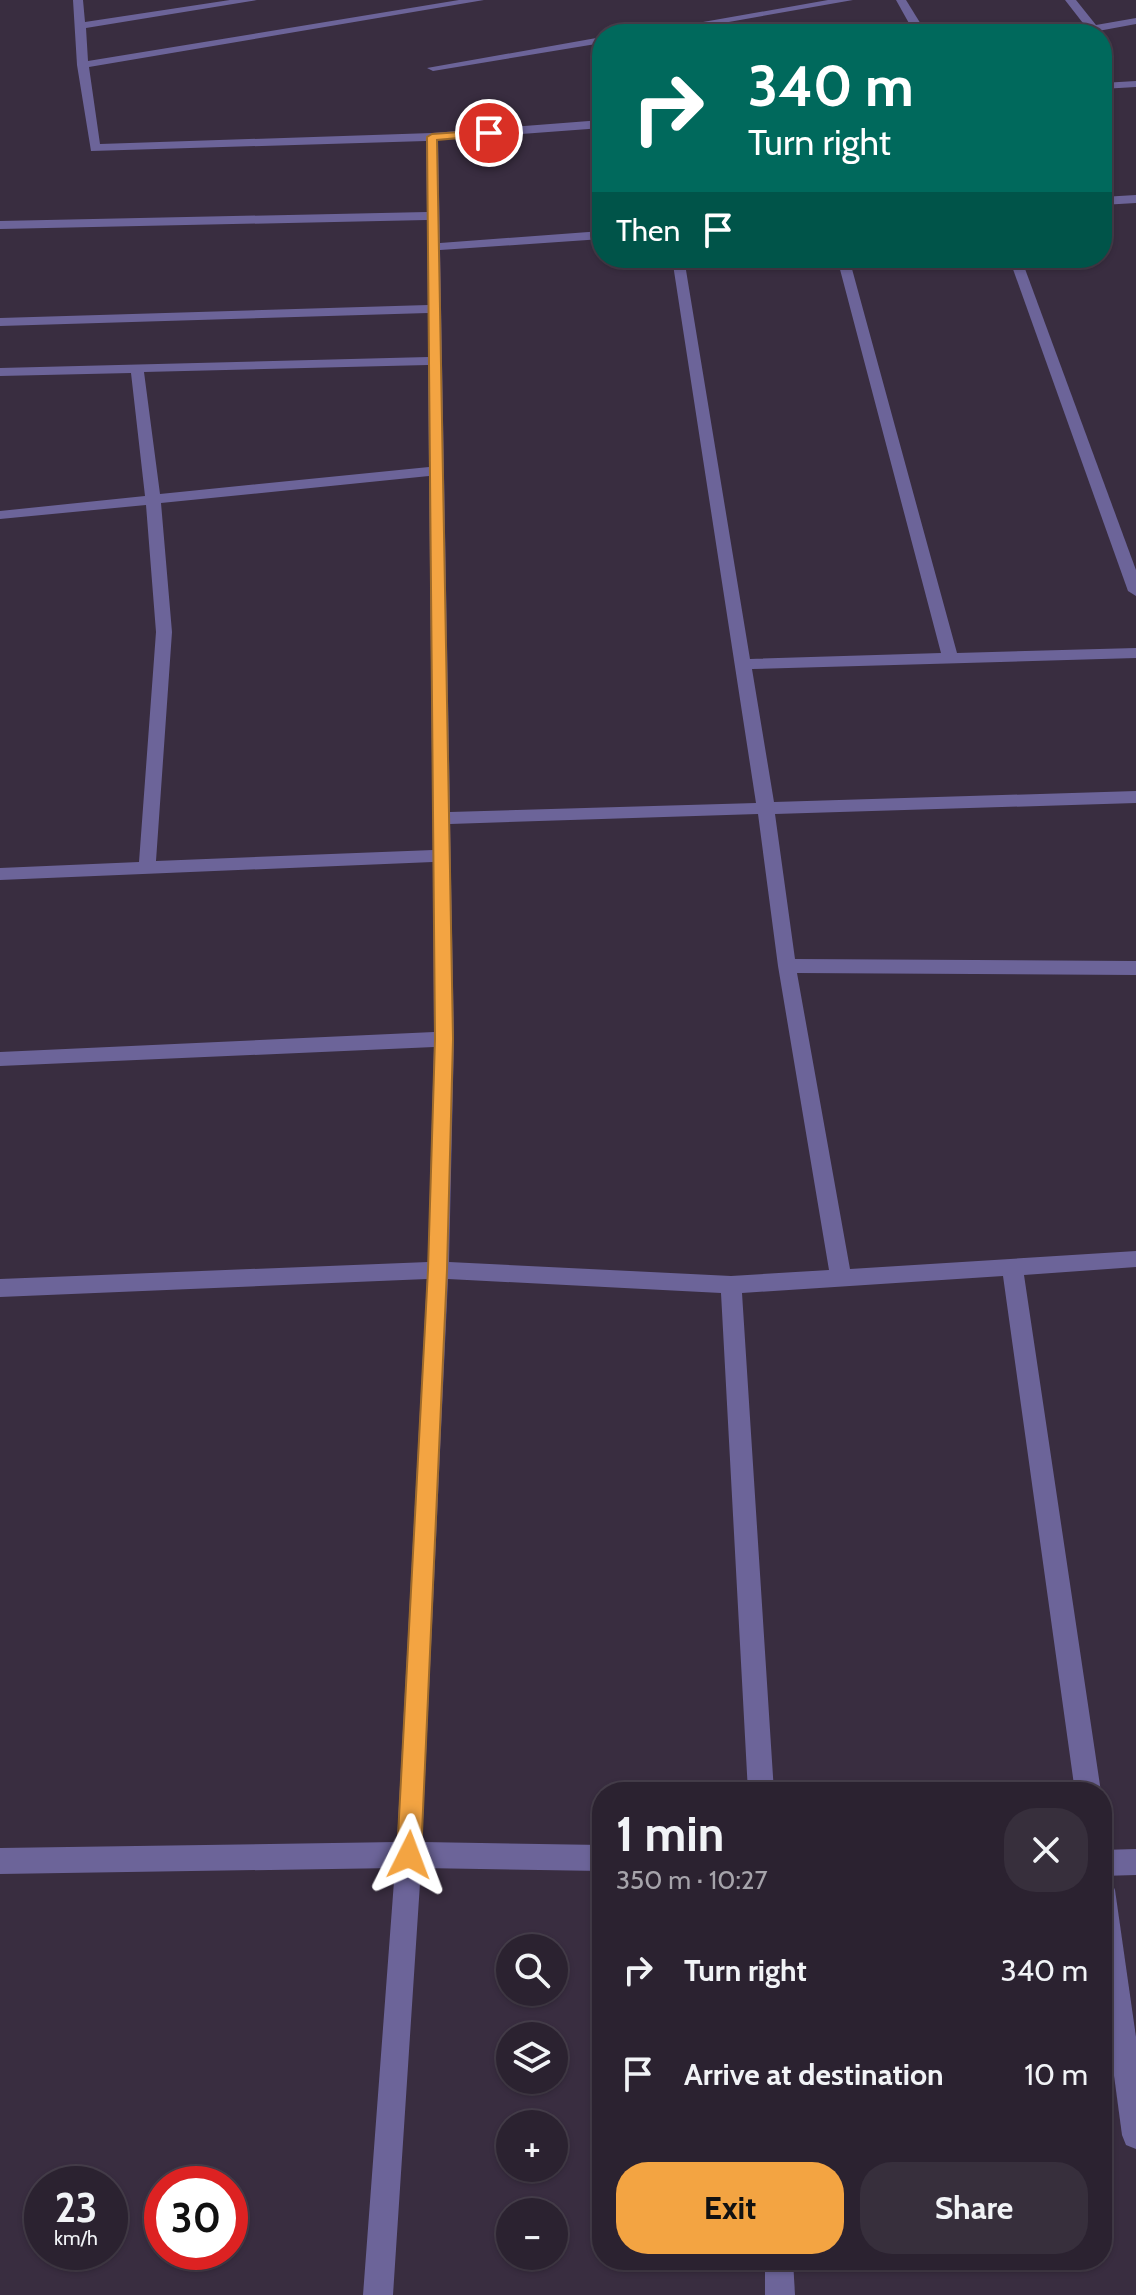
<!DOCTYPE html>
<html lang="en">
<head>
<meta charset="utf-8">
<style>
	body { margin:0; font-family:Cabin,sans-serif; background:#372f3c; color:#f1f3f6; height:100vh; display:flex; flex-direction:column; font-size:30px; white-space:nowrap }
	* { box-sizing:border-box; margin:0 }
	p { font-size:26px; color:#a6a4ab }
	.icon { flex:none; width:44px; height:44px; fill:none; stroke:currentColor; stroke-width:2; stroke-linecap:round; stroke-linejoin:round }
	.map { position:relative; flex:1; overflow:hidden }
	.details { position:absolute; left:592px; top:1782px; width:520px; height:488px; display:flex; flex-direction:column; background:#2b2230; border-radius:32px; box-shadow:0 2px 6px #0004,0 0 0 2px #473f4c }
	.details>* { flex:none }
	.top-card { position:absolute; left:592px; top:24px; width:520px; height:244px; border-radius:32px; box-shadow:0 2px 6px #0004,0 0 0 2px #473f4c; background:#00695c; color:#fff; overflow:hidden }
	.buttons { position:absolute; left:496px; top:1934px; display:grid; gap:16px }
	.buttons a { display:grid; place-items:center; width:72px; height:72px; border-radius:50%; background:#2b2230; box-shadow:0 2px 6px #0004,0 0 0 2px #473f4c; font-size:40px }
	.speed { position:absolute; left:24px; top:2166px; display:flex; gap:16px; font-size:40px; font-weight:700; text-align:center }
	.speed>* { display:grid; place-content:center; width:104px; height:104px; border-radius:50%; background:#2b2230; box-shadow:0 2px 6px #0004,0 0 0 2px #473f4c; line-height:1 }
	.speed small { font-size:20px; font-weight:400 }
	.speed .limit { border:12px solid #d22; background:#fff; color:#111 }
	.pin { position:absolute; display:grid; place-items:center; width:68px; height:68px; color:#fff; margin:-34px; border:4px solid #fff; border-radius:50%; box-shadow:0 2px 8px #0007 }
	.me { position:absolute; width:88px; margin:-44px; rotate:3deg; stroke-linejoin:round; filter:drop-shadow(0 0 6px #0008) }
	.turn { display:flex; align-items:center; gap:28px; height:168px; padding:0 24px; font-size:36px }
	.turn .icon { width:104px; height:104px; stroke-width:2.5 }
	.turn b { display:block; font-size:56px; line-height:68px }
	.then { display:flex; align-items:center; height:76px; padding:0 24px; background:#0003; gap:16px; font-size:30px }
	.round { display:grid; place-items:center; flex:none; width:84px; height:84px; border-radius:32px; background:#372f3c }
	.overview { display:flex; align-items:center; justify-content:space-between; height:136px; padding:0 24px }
	h1 { font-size:48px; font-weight:800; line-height:60px }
	.action { display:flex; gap:16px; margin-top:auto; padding:16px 24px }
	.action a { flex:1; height:92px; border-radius:32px; background:#f3a442; color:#111; font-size:32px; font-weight:800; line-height:92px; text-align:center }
	.action a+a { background:#372f3c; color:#f1f3f6 }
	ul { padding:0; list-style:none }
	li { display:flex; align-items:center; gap:24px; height:104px; padding:0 24px }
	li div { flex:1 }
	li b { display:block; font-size:30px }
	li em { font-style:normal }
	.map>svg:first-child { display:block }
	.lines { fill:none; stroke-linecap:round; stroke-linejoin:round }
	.minor { fill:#6c6499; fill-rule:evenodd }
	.route { fill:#f3a442; stroke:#9e6b2b; stroke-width:2 }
</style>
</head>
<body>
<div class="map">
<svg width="1136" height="2295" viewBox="0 0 1136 2295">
	<rect width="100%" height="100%" fill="#392d40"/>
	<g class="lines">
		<!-- minor -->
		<g class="minor">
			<path d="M 73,0 L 83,0 L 85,22 L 230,0 L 257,0 L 86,28 L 88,61 L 459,0 L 484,0 L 89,67 L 100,144 L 432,133 L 602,120 L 602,128 L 438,140 L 440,243 L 602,231 L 602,239 L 440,250 L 450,812 L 756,803 L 672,258 L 684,258 L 750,659 L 941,653 L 837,258 L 849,258 L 957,653 L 1136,648 L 1136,658 L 752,669 L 774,802 L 1136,791 L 1136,803 L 775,814 L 795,959 L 1136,961 L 1136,975 L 797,973 L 850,1269 L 1136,1251 L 1136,1267 L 1024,1275 L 1101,1792 L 1075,1792 L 1003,1276 L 742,1293 L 774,1792 L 748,1792 L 721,1293 L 448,1279 L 422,1842 L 602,1845 L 602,1871 L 421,1868 L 393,2295 L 363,2295 L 395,1868 L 0,1874 L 0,1848 L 397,1842 L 427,1279 L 0,1297 L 0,1279 L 428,1262 L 434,1047 L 0,1066 L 0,1052 L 434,1032 L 433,862 L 0,880 L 0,868 L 139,862 L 156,632 L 146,505 L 0,519 L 0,511 L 145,496 L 131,373 L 0,376 L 0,368 L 428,357 L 428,313 L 0,326 L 0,318 L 428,305 L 427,220 L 0,229 L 0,221 L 427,212 L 426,141 L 91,151 L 77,65 ZM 428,365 L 429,467 L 160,494 L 144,372 ZM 429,476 L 433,850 L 156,861 L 172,632 L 161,503 ZM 758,814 L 778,966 L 829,1270 L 731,1276 L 449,1262 L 454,1039 L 450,824 Z"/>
			<polygon points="828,0 853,0 661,34 635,34"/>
			<polygon points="896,0 906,0 927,34 915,34"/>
			<polygon points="1065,0 1076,0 1096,25 1136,18 1136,24 1082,34 1058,34 1086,27"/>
			<polygon points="602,37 602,43 433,71 427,68"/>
			<polygon points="1136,81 1136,87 1102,89 1102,83"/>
			<polygon points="1136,195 1136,203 1102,205 1102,197"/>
			<polygon points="1009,258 1021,258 1136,570 1136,596 1128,591"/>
			<polygon points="1136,1849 1136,1875 1102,1876 1102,1850"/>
			<polygon points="1102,1877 1111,1881 1115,1890 1136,2037 1136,2149 1126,2145 1122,2135 1102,1986"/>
			<polygon points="765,2260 793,2260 795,2295 765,2295"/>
		</g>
	</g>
	<!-- route -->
	<polygon class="route" points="489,130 494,133 492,135 437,140 453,1039 447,1270 421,1855 417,1863 409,1866 401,1863 397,1855 428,1270 435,1039 427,137 432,134"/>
</svg>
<div class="buttons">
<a><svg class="icon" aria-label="search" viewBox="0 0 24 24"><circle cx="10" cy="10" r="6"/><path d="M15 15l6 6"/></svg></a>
<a><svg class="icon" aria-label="layers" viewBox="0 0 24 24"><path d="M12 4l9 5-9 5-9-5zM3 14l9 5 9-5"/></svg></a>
<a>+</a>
<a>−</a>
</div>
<div class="speed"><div>23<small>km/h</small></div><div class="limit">30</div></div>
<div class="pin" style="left:489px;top:133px;background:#d93025"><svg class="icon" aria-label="arrive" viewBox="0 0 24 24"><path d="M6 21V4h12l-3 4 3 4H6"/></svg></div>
<svg class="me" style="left:409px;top:1855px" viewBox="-20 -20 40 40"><path d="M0-17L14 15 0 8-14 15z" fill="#f3a442" stroke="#fff" stroke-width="4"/></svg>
<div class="top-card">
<div class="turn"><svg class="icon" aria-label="right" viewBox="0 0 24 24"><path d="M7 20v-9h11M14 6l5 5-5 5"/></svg><div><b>340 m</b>Turn right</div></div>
<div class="then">Then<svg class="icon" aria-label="arrive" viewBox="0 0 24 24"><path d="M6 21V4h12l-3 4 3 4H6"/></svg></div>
</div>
<section class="details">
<div class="overview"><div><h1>1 min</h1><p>350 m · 10:27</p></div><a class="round"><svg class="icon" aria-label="close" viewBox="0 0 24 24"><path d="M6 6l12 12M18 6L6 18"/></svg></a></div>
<ul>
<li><svg class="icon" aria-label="right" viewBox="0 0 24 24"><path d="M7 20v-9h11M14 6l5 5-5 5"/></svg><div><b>Turn right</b></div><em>340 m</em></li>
<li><svg class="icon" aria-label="arrive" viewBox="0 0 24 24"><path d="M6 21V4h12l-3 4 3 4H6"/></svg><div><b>Arrive at destination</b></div><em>10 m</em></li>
</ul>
<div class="action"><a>Exit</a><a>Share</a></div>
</section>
</div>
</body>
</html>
